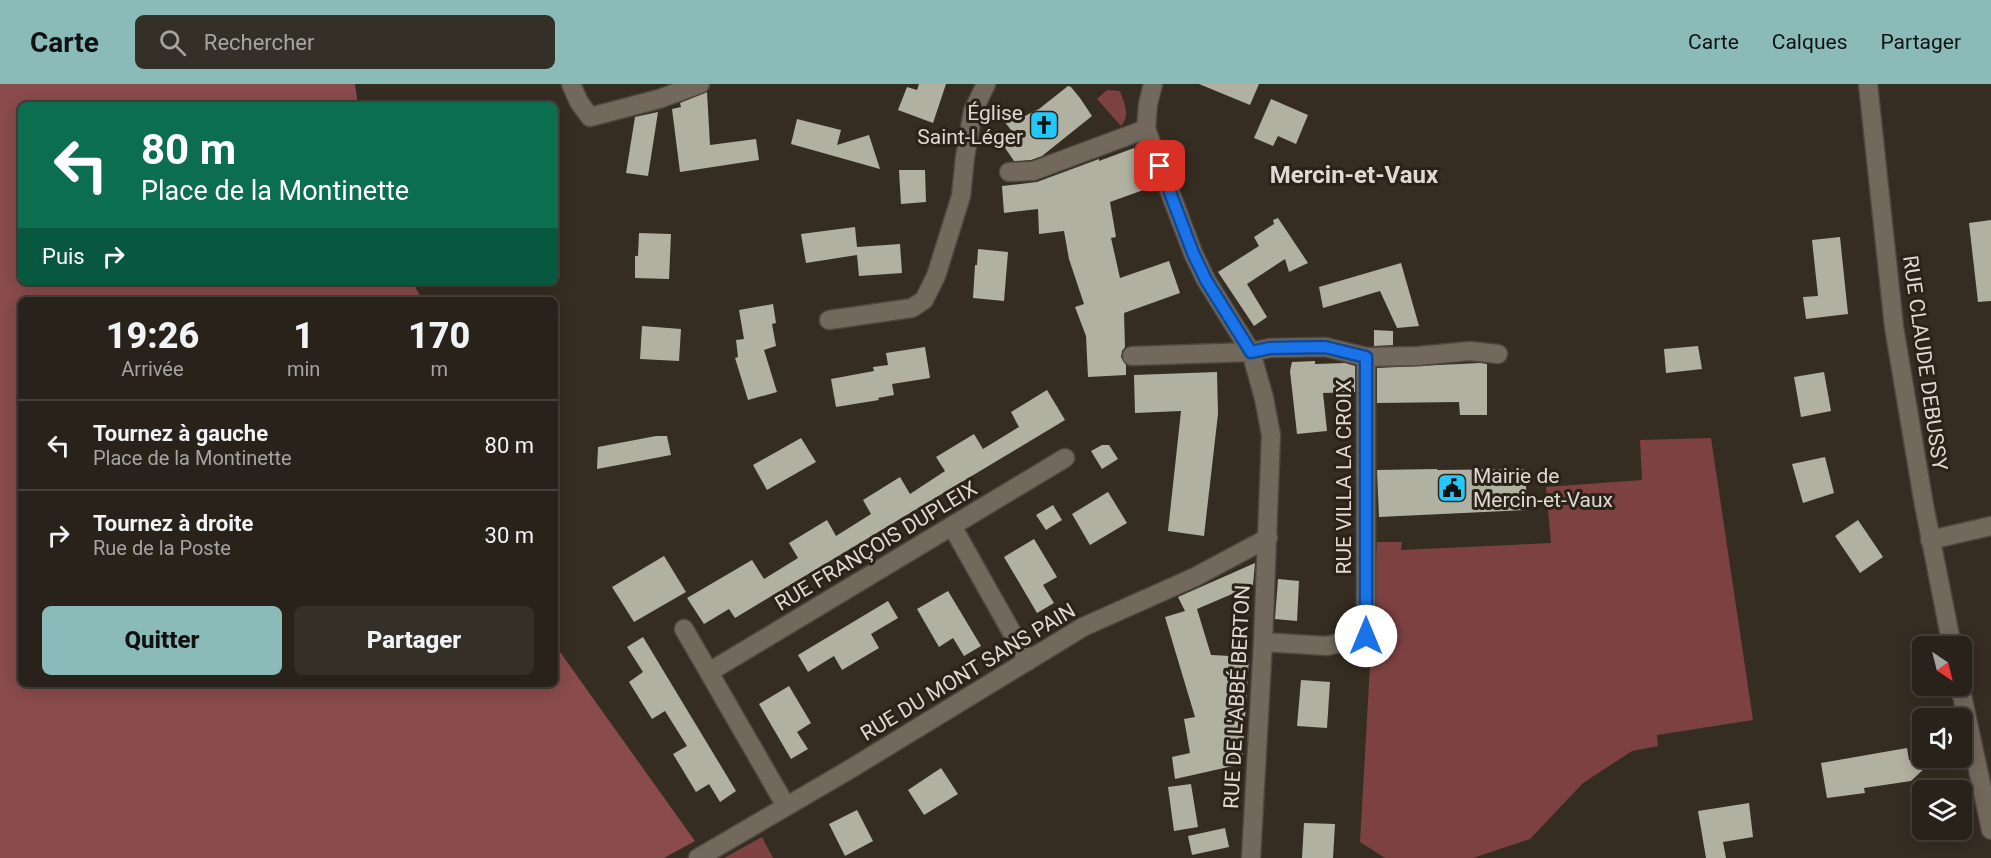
<!DOCTYPE html>
<html lang="fr">
<head>
<meta charset="utf-8">
<style>
	body { margin:0; font-family:Roboto,sans-serif; background:#342f27; color:#f1f3f6; height:100vh; display:flex; flex-direction:column; font-size:22px; white-space:nowrap }
	* { box-sizing:border-box; margin:0 }
	p { font-size:20px; color:#a5a4a2 }
	.icon { flex:none; width:33px; height:33px; fill:none; stroke:currentColor; stroke-width:2; stroke-linecap:round; stroke-linejoin:round }
	.map { position:relative; flex:1; overflow:hidden }
	.panel { position:absolute; left:18px; top:213px; width:540px; height:390px; display:flex; flex-direction:column; background:#28221a; border-radius:9px; box-shadow:0 3px 15px #0003,0 0 0 2px #443f39 }
	.panel>* { flex:none }
	.banner { position:absolute; left:18px; top:18px; width:540px; height:183px; border-radius:9px; box-shadow:0 3px 15px #0003,0 0 0 2px #443f39; background:#0b6e4f; color:#fff; overflow:hidden }
	.needle { width:39px; rotate:145deg }
	.tools { position:absolute; left:1912px; top:552px; display:grid; gap:12px }
	.tools a { display:grid; place-items:center; width:60px; height:60px; border-radius:9px; background:#28221a; box-shadow:0 3px 15px #0003,0 0 0 2px #443f39; font-size:30px }
	.pin { position:absolute; display:grid; place-items:center; width:51px; height:51px; color:#fff; margin:-26px; border-radius:12px; box-shadow:0 3px 9px #0006 }
	.me { position:absolute; width:66px; margin:-33px; rotate:0deg; stroke-linejoin:round; filter:drop-shadow(0 0 4px #0008) }
	.turn { display:flex; align-items:center; gap:21px; height:126px; padding:0 24px; font-size:27px }
	.turn .icon { width:78px; height:78px; stroke-width:2.5 }
	.turn b { display:block; font-size:42px; line-height:51px }
	.then { display:flex; align-items:center; height:57px; padding:0 24px; background:#0003; gap:12px; font-size:22px }
	.eta { display:flex; justify-content:space-evenly; align-items:center; height:102px; text-align:center }
	.eta b { font-size:36px; font-weight:800; line-height:42px }
	.action { display:flex; gap:12px; margin-top:auto; padding:12px 24px }
	.action a { flex:1; height:69px; border-radius:9px; background:#8bbbb9; color:#111; font-size:24px; font-weight:800; line-height:69px; text-align:center }
	.action a+a { background:#342f27; color:#f1f3f6 }
	ul { padding:0; list-style:none }
	li { display:flex; align-items:center; gap:18px; height:90px; padding:0 24px; border-top:2px solid #443f39 }
	li div { flex:1 }
	li b { display:block; font-size:22px }
	li em { font-style:normal }
	header { display:flex; align-items:center; gap:36px; box-sizing:border-box; height:84px; padding:0 30px; background:#8bbbb9; color:#111 }
	header strong { font-size:28px }
	nav { display:flex; gap:33px; margin-inline-start:auto; font-size:21px }
	.search { width:420px; height:54px; background:#342f27; display:flex; align-items:center; gap:15px; box-sizing:border-box; padding:0 21px; border-radius:9px; color:#a5a4a2; font-size:22px }
	.map>svg:first-child { display:block }
	.green { fill:#7e4142 }
	.forest { fill:#894b4c }
	.building { fill:#b1b1a1 }
	.lines { fill:none; stroke-linecap:round; stroke-linejoin:round }
	.street-casing { stroke:#4e483f; stroke-width:21 }
	.secondary-casing { stroke:#4e483f; stroke-width:21 }
	.street { stroke:#72695c; stroke-width:18 }
	.secondary { stroke:#72695c; stroke-width:18 }
	.route-casing { stroke:#114b97; stroke-width:15 }
	.route { stroke:#1a73e8; stroke-width:10 }
	.labels { text-anchor:middle; dominant-baseline:central; stroke-width:6; stroke-linejoin:round; paint-order:stroke }
	.poi-label { font-size:21px; fill:#ded9d2; stroke:#2b2318; text-anchor:end }
	.street-label { font-size:21px; fill:#ded9d2; stroke:#2b2318 }
	.quarter-label { font-size:24px; font-weight:bold; fill:#ded9d2; stroke:#2b2318 }
</style>
</head>
<body>
<header>
<strong>Carte</strong>
<div class="search"><svg class="icon" aria-label="search" viewBox="0 0 24 24"><circle cx="10" cy="10" r="6"/><path d="M15 15l6 6"/></svg>Rechercher</div>
<nav><a>Carte</a><a>Calques</a><a>Partager</a></nav>
</header>
<div class="map">
<svg width="1991" height="774" viewBox="0 0 1991 774">
	<rect width="100%" height="100%" fill="#352d22"/>
	<!-- green -->
	<g class="green">
		<path d="M 1107,6 L 1120,7 C 1124,19 1131,31 1121,42 L 1097,15 Z"/>
		<polygon points="1711,354 1753,636 1657,651 1658,662 1632,667 1583,699 1530,755 1473,774 1385,774 1360,758 1377,458 1402,458 1401,466 1551,459 1546,403 1642,396 1640,356"/>
		<polygon points="762,753 773,774 724,774"/>
	</g>
	<!-- forest -->
	<polygon class="forest" points="0,0 355,0 358,21 21,21 21,198 412,198 423,216 21,216 21,600 555,600 555,561 695,757 664,774 0,774"/>
	<!-- building -->
	<g class="building">
		<polygon points="919,0 946,0 933,39 898,26 907,3 917,6"/>
		<polygon points="1199,0 1259,0 1250,21"/>
		<polygon points="1068,2 1071,3 1080,14 1092,32 1042,72 1031,76 1014,77 999,55 1011,46 1004,37 1018,26 1023,33 1039,25"/>
		<polygon points="707,8 710,61 756,55 759,76 680,88 672,25 681,23 680,19"/>
		<polygon points="1271,15 1308,31 1296,60 1278,52 1273,62 1254,54"/>
		<polygon points="658,28 648,92 626,89 635,33"/>
		<polygon points="797,35 841,46 837,61 869,51 880,85 791,60"/>
		<polygon points="1134,64 1149,104 1110,118 1116,153 1111,154 1120,194 1169,177 1180,209 1124,229 1125,263 1122,267 1121,273 1126,281 1126,291 1088,293 1086,252 1075,223 1084,220 1069,175 1064,147 1039,150 1038,125 1004,129 1002,102 1037,98 1099,75 1099,77"/>
		<polygon points="899,86 925,86 926,118 901,120"/>
		<polygon points="1278,134 1308,179 1289,188 1285,175 1247,200 1267,233 1254,242 1218,188 1259,162 1254,153 1274,140 1273,136"/>
		<polygon points="1991,136 1991,217 1978,218 1969,139"/>
		<polygon points="855,143 857,163 900,160 902,189 859,192 857,171 806,179 801,150"/>
		<polygon points="639,149 671,150 669,195 635,194 635,172 638,172"/>
		<polygon points="1840,153 1848,230 1806,235 1803,213 1818,212 1812,156"/>
		<polygon points="978,165 1008,168 1004,217 973,214 975,181 977,181"/>
		<polygon points="1401,179 1419,242 1397,244 1380,207 1323,224 1319,203"/>
		<polygon points="773,220 776,239 772,240 776,262 764,266 777,308 748,316 735,274 738,273 736,256 744,255 739,226"/>
		<polygon points="642,242 681,245 679,277 640,275"/>
		<polygon points="1374,246 1393,247 1393,261 1374,262"/>
		<polygon points="1698,262 1702,285 1666,289 1664,265"/>
		<polygon points="925,263 930,294 892,300 894,311 878,314 879,316 836,323 831,295 874,287 873,283 888,281 886,269"/>
		<polygon points="1315,277 1315,280 1345,279 1355,282 1355,308 1323,309 1327,347 1297,350 1290,287 1292,278"/>
		<polygon points="1480,279 1487,280 1487,331 1460,331 1459,318 1377,319 1377,284"/>
		<polygon points="1217,288 1218,330 1204,452 1168,447 1181,327 1135,329 1134,291"/>
		<polygon points="1824,288 1831,327 1801,333 1794,293"/>
		<polygon points="1047,306 1065,336 735,534 729,525 704,540 687,514 752,476 764,495 798,474 789,459 827,436 836,452 871,430 863,416 900,393 910,410 945,387 936,373 974,350 983,365 1019,343 1011,328"/>
		<polygon points="656,352 667,352 671,371 597,385 598,363"/>
		<polygon points="801,354 816,378 767,406 753,381"/>
		<polygon points="1102,361 1109,361 1118,375 1102,385 1091,367"/>
		<polygon points="1825,373 1834,409 1803,419 1792,380"/>
		<polygon points="1437,385 1437,386 1526,385 1526,426 1379,433 1377,386"/>
		<polygon points="1108,408 1127,439 1090,461 1072,430"/>
		<polygon points="1053,421 1062,436 1046,446 1036,431"/>
		<polygon points="1858,436 1883,473 1860,489 1835,452"/>
		<polygon points="1034,455 1057,493 1043,501 1054,519 1037,529 1004,473"/>
		<polygon points="664,472 686,508 634,538 612,503"/>
		<polygon points="1255,479 1253,501 1197,525 1211,571 1249,573 1242,680 1175,695 1172,673 1190,669 1184,635 1195,633 1165,533 1185,527 1178,513"/>
		<polygon points="1278,495 1299,497 1297,537 1275,535"/>
		<polygon points="948,507 981,562 964,572 953,554 939,563 917,525"/>
		<polygon points="888,517 898,534 871,550 879,564 842,586 834,572 808,588 798,571"/>
		<polygon points="643,553 736,707 720,718 709,700 696,708 673,670 687,662 665,627 652,635 629,598 643,588 627,563"/>
		<polygon points="1301,596 1330,598 1327,644 1297,642"/>
		<polygon points="789,602 811,639 797,648 808,665 791,675 759,620"/>
		<polygon points="1907,664 1909,676 1926,683 1911,697 1864,704 1865,709 1827,714 1821,679"/>
		<polygon points="941,684 958,710 924,731 908,706"/>
		<polygon points="1191,700 1198,743 1174,747 1168,703"/>
		<polygon points="1749,719 1753,753 1723,758 1726,774 1706,774 1698,727"/>
		<polygon points="857,726 873,757 845,772 829,740"/>
		<polygon points="1304,739 1335,740 1333,774 1302,774"/>
		<polygon points="1225,744 1229,763 1192,771 1188,752"/>
	</g>
	<g class="lines">
		<!-- street casing -->
		<g class="street-casing">
			<g id="street">
				<polyline points="571,0 579,18 590,33 659,15 700,0"/>
				<polyline points="1153,0 1148,20 1146,45 1193,169 1206,196 1251,268 1264,314 1271,351 1263,558 1251,774"/>
				<polyline points="1009,88 1033,87 1146,45"/>
				<polyline points="829,236 912,224 924,216 936,192 961,112 965,73 973,27 986,0"/>
				<polyline points="1132,272 1251,268 1270,264 1325,263 1366,273 1418,272 1470,267 1498,270"/>
				<polyline points="952,442 1028,577"/>
				<polyline points="1930,456 1991,442"/>
				<polyline points="684,545 786,722"/>
				<polyline points="1263,558 1327,562 1366,552 1366,273"/>
				<polyline points="709,588 1065,374"/>
				<polyline points="698,774 847,687 1083,543 1195,493 1268,454"/>
			</g>
		</g>
		<!-- secondary casing -->
		<g class="secondary-casing">
			<g id="secondary">
				<polyline points="1868,0 1894,243 1924,421 1952,562"/>
				<polyline points="1960,602 1991,746"/>
			</g>
		</g>
		<!-- street -->
		<use href="#street" class="street"/>
		<!-- secondary -->
		<use href="#secondary" class="secondary"/>
	</g>
	<g class="lines">
		<!-- route casing -->
		<g class="route-casing">
			<polyline id="route" points="1160,82 1193,169 1206,196 1251,268 1270,264 1325,263 1366,273 1366,552"/>
		</g>
		<!-- route -->
		<use href="#route" class="route"/>
	</g>
	<!-- icons -->
	<defs>
		<g id="church-square" transform="scale(1.5)"><rect x="-9" y="-9" width="18" height="18" rx="4" fill="#21c9fd" stroke="#2b2318"/><path d="M-1.2-6h2.4v3.5h3.3v2.4h-3.3V6h-2.4V-.1h-3.3v-2.4h3.3Z" fill="#111"/></g>
		<g id="civic-square" transform="scale(1.5)"><rect x="-9" y="-9" width="18" height="18" rx="4" fill="#21c9fd" stroke="#2b2318"/><path d="M-.6-6.5H3V-4.5H.6V-3L4-1V1h2V6H-6V1h2V-1L-.6-3ZM-1.2 2.5V6h2.4V2.5Z" fill="#111"/></g>
	</defs>
	<g fill-rule="evenodd">
		<use href="#church-square" x="1044" y="41"/>
		<use href="#civic-square" x="1452" y="404"/>
	</g>
	<g class="labels">
		<!-- poi labels -->
		<g class="poi-label">
			<text x="1023" y="29">Église<tspan x="1023" dy="24">Saint-Léger</tspan></text>
			<text x="1473" y="392" text-anchor="start">Mairie de<tspan x="1473" dy="24">Mercin-et-Vaux</tspan></text>
		</g>
		<!-- street labels -->
		<g class="street-label">
			<text transform="translate(1925 279) rotate(82)">RUE CLAUDE DEBUSSY</text>
			<text transform="translate(1344 393) rotate(-90)">RUE VILLA LA CROIX</text>
			<text transform="translate(876 462) rotate(-31)">RUE FRANÇOIS DUPLEIX</text>
			<text transform="translate(968 588) rotate(-31)">RUE DU MONT SANS PAIN</text>
			<text transform="translate(1237 613) rotate(-87)">RUE DE L'ABBÉ BERTON</text>
		</g>
		<!-- quarter labels -->
		<g class="quarter-label">
			<text x="1354" y="91">Mercin-et-Vaux</text>
		</g>
	</g>
</svg>
<div class="tools">
<a><svg class="needle" viewBox="-14 -14 28 28"><path d="M0-13l5 13h-10z" fill="#e53935"/><path d="M0 13l5-13h-10z" fill="#a5a4a2"/></svg></a>
<a><svg class="icon" aria-label="sound" viewBox="0 0 24 24"><path d="M4 9h4l5-4v14l-5-4H4zM17 9q2 3 0 6"/></svg></a>
<a><svg class="icon" aria-label="layers" viewBox="0 0 24 24"><path d="M12 4l9 5-9 5-9-5zM3 14l9 5 9-5"/></svg></a>
</div>
<div class="pin" style="left:1160px;top:82px;background:#d93025"><svg class="icon" aria-label="arrive" viewBox="0 0 24 24"><path d="M6 21V4h12l-3 4 3 4H6"/></svg></div>
<svg class="me" style="left:1366px;top:552px" viewBox="-20 -20 40 40"><circle r="19" fill="#fff"/><path d="M0-13L10 11 0 6-10 11z" fill="#1a73e8"/></svg>
<div class="banner">
<div class="turn"><svg class="icon" aria-label="left" viewBox="0 0 24 24"><path d="M17 20v-9H6M10 6l-5 5 5 5"/></svg><div><b>80 m</b>Place de la Montinette</div></div>
<div class="then">Puis<svg class="icon" aria-label="right" viewBox="0 0 24 24"><path d="M7 20v-9h11M14 6l5 5-5 5"/></svg></div>
</div>
<section class="panel">
<div class="eta">
<div><b>19:26</b><p>Arrivée</p></div>
<div><b>1</b><p>min</p></div>
<div><b>170</b><p>m</p></div>
</div>
<ul>
<li><svg class="icon" aria-label="left" viewBox="0 0 24 24"><path d="M17 20v-9H6M10 6l-5 5 5 5"/></svg><div><b>Tournez à gauche</b><p>Place de la Montinette</p></div><em>80 m</em></li>
<li><svg class="icon" aria-label="right" viewBox="0 0 24 24"><path d="M7 20v-9h11M14 6l5 5-5 5"/></svg><div><b>Tournez à droite</b><p>Rue de la Poste</p></div><em>30 m</em></li>
</ul>
<div class="action"><a>Quitter</a><a>Partager</a></div>
</section>
</div>
</body>
</html>
